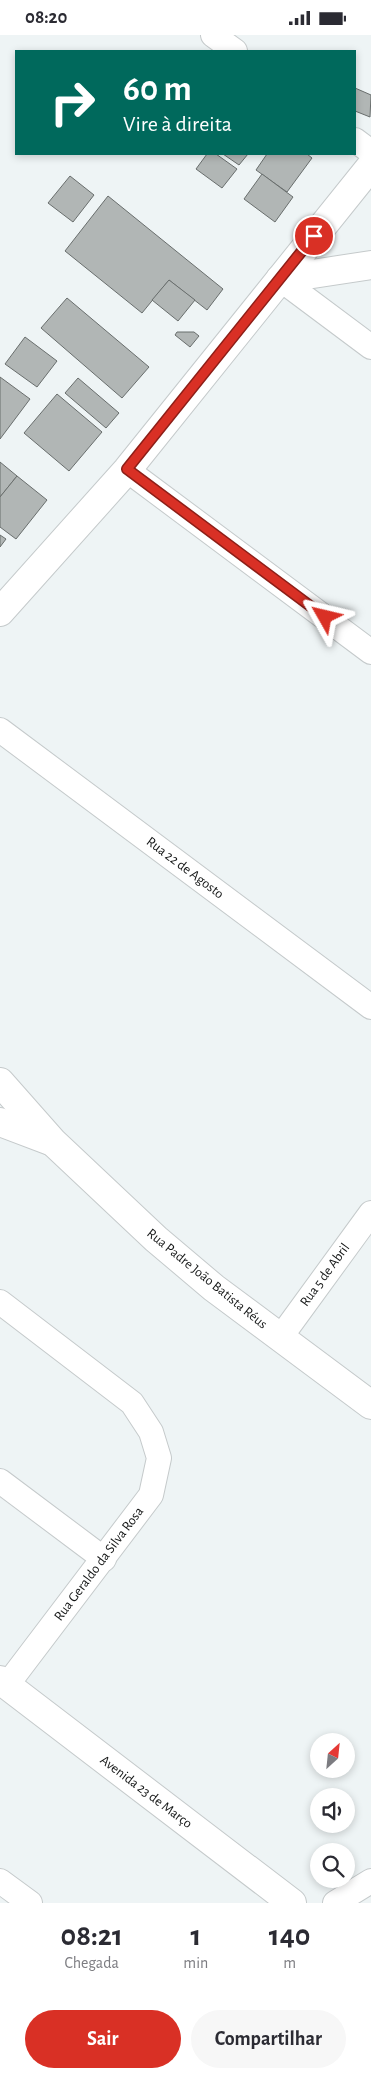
<!DOCTYPE html>
<html lang="pt">
<head>
<meta charset="utf-8">
<style>
	body { margin:0; font-family:"Alegreya Sans",sans-serif; background:#f7f7f7; color:#2b2b33; height:100vh; display:flex; flex-direction:column; font-size:19px; white-space:nowrap }
	* { box-sizing:border-box; margin:0 }
	p { font-size:16px; color:#7c7c81 }
	.icon { flex:none; width:28px; height:28px; fill:none; stroke:currentColor; stroke-width:2; stroke-linecap:round; stroke-linejoin:round }
	.map { position:relative; height:1868px; overflow:hidden }
	.panel { display:flex; flex-direction:column; background:#fff; flex:1 }
	.panel>* { flex:none }
	.hud { position:absolute; left:15px; top:15px; width:341px; height:105px; border-radius:0px; box-shadow:0 2px 8px #0003; background:#00695c; color:#fff; overflow:hidden }
	.needle { width:32px; rotate:27deg }
	.tools { position:absolute; left:310px; top:1698px; display:grid; gap:10px }
	.tools a { display:grid; place-items:center; width:45px; height:45px; border-radius:50%; background:#fff; box-shadow:0 2px 8px #0003; font-size:25px }
	.pin { position:absolute; display:grid; place-items:center; width:42px; height:42px; color:#fff; margin:-21px; border:2px solid #fff; border-radius:50%; box-shadow:0 1px 5px #0007 }
	.me { position:absolute; width:55px; margin:-28px; rotate:307deg; stroke-linejoin:round; filter:drop-shadow(0 0 4px #0008) }
	.turn { display:flex; align-items:center; gap:18px; height:105px; padding:0 25px; font-size:22px }
	.turn .icon { width:65px; height:65px; stroke-width:2.5 }
	.turn b { display:block; font-size:35px; line-height:42px }
	.eta { display:flex; justify-content:space-evenly; align-items:center; height:85px; text-align:center }
	.eta b { font-size:30px; font-weight:600; line-height:35px }
	.action { display:flex; gap:10px; margin-top:auto; padding:10px 25px }
	.action a { flex:1; height:58px; border-radius:30px; background:#d93025; color:#fff; font-size:20px; font-weight:600; line-height:58px; text-align:center }
	.action a+a { background:#f7f7f7; color:#2b2b33 }
	.status { display:flex; justify-content:space-between; align-items:center; height:35px; padding:0 25px; background:#fff; direction:ltr }
	.status svg { height:14px; fill:currentColor }
	.map>svg:first-child { display:block }
	.building { fill:#b1b6b5; stroke:#696e6d }
	.lines { fill:none; stroke-linecap:round; stroke-linejoin:round }
	.street-casing { stroke:#c5cacb; stroke-width:26 }
	.secondary-casing { stroke:#c5cacb; stroke-width:30 }
	.street { stroke:#fff; stroke-width:24 }
	.secondary { stroke:#fff; stroke-width:28 }
	.route-casing { stroke:#8d1f18; stroke-width:12 }
	.route { stroke:#d93025; stroke-width:9 }
	.labels { text-anchor:middle; dominant-baseline:central; stroke-width:5; stroke-linejoin:round; paint-order:stroke }
	.street-label { font-size:14px; fill:#141616; stroke:#fff }
</style>
</head>
<body>
<div class="status"><b>08:20</b><svg viewBox="0 0 49 12"><path d="M0 12V9h3v3zM5 12V6h3v6zM10 12V3h3v9zM15 12V0h3v12zM26 1h20v11H26zM47 4h2v5h-2z"/></svg></div>
<div class="map">
<svg width="371" height="1868" viewBox="0 0 371 1868">
	<rect width="100%" height="100%" fill="#eef4f5"/>
	<!-- building -->
	<g class="building">
		<polygon points="355,53 371,60 370,82 355,76"/>
		<polygon points="207,119 216,119 237,134 222,153 196,134"/>
		<polygon points="223,119 248,119 239,130"/>
		<polygon points="267,119 307,119 312,123 287,157 256,135"/>
		<polygon points="262,139 293,162 275,187 244,164"/>
		<polygon points="70,141 94,160 73,187 48,168"/>
		<polygon points="108,161 223,254 207,275 169,245 142,278 65,216"/>
		<polygon points="169,245 195,265 178,286 152,265"/>
		<polygon points="67,263 149,332 122,363 41,293"/>
		<polygon points="177,297 194,297 199,301 190,312 175,300"/>
		<polygon points="25,302 57,326 37,352 5,329"/>
		<polygon points="0,342 30,364 0,404"/>
		<polygon points="78,343 119,378 106,393 65,358"/>
		<polygon points="57,359 102,397 69,436 24,398"/>
		<polygon points="0,427 17,441 0,462"/>
		<polygon points="17,441 47,465 16,504 0,492 0,462"/>
		<polygon points="0,500 6,504 0,512"/>
	</g>
	<g class="lines">
		<!-- street casing -->
		<g class="street-casing">
			<g id="street">
				<polyline points="213,0 235,16"/>
				<polyline points="355,105 371,117"/>
				<polyline points="280,244 371,312"/>
				<polyline points="127,435 371,617"/>
				<polyline points="0,695 371,972"/>
				<polyline points="0,1267 132,1368 151,1397 159,1423 151,1460 7,1650"/>
				<polyline points="280,1303 371,1178"/>
				<polyline points="0,1446 104,1524"/>
				<polyline points="0,1846 30,1868"/>
				<polyline points="335,1868 371,1846"/>
			</g>
		</g>
		<!-- secondary casing -->
		<g class="secondary-casing">
			<g id="secondary">
				<polyline points="280,244 371,230"/>
				<polyline points="0,577 127,435 371,131"/>
				<polyline points="0,1047 53,1107 156,1204 214,1253 371,1370"/>
				<polyline points="0,1087 50,1106"/>
				<polyline points="0,1645 292,1868"/>
			</g>
		</g>
		<!-- street -->
		<use href="#street" class="street"/>
		<!-- secondary -->
		<use href="#secondary" class="secondary"/>
	</g>
	<g class="lines">
		<!-- route casing -->
		<g class="route-casing">
			<polyline id="route" points="314,201 127,434 325,582"/>
		</g>
		<!-- route -->
		<use href="#route" class="route"/>
	</g>
	<g class="labels">
		<!-- street labels -->
		<g class="street-label">
			<text transform="translate(185 833) rotate(37)">Rua 22 de Agosto</text>
			<text transform="translate(325 1240) rotate(-54)">Rua 5 de Abril</text>
			<text transform="translate(207 1244) rotate(39)">Rua Padre João Batista Réus</text>
			<text transform="translate(99 1529) rotate(-53)">Rua Geraldo da Silva Rosa</text>
			<text transform="translate(146 1757) rotate(37)">Avenida 23 de Março</text>
		</g>
	</g>
</svg>
<div class="tools">
<a><svg class="needle" viewBox="-14 -14 28 28"><path d="M0-13l5 13h-10z" fill="#e53935"/><path d="M0 13l5-13h-10z" fill="#7c7c81"/></svg></a>
<a><svg class="icon" aria-label="sound" viewBox="0 0 24 24"><path d="M4 9h4l5-4v14l-5-4H4zM17 9q2 3 0 6"/></svg></a>
<a><svg class="icon" aria-label="search" viewBox="0 0 24 24"><circle cx="10" cy="10" r="6"/><path d="M15 15l6 6"/></svg></a>
</div>
<div class="pin" style="left:314px;top:201px;background:#d93025"><svg class="icon" aria-label="arrive" viewBox="0 0 24 24"><path d="M6 21V4h12l-3 4 3 4H6"/></svg></div>
<svg class="me" style="left:325px;top:582px" viewBox="-20 -20 40 40"><path d="M0-17L14 15 0 8-14 15z" fill="#d93025" stroke="#fff" stroke-width="4"/></svg>
<div class="hud">
<div class="turn"><svg class="icon" aria-label="right" viewBox="0 0 24 24"><path d="M7 20v-9h11M14 6l5 5-5 5"/></svg><div><b>60 m</b>Vire à direita</div></div>
</div>
</div>
<section class="panel">
<div class="eta">
<div><b>08:21</b><p>Chegada</p></div>
<div><b>1</b><p>min</p></div>
<div><b>140</b><p>m</p></div>
</div>
<div class="action"><a>Sair</a><a>Compartilhar</a></div>
</section>
</body>
</html>
